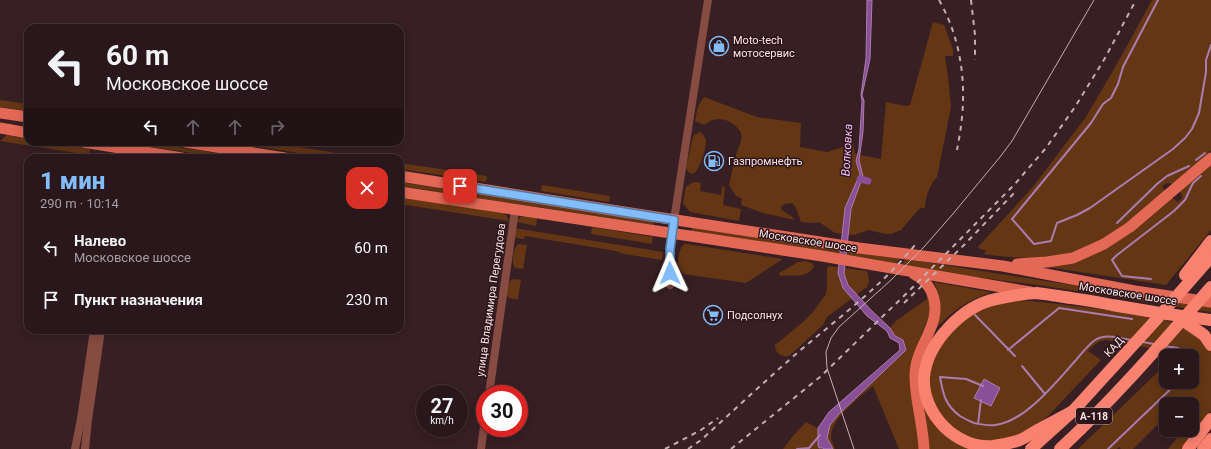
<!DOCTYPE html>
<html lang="ru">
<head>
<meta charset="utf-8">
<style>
	body { margin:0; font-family:Roboto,sans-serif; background:#352428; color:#f1f3f6; height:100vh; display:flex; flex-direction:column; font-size:15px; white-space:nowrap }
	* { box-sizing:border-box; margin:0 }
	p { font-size:13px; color:#a59fa3 }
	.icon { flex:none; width:22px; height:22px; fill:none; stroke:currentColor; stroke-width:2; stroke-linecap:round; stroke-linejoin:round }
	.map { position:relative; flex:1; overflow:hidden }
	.details { position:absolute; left:24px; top:154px; width:380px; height:180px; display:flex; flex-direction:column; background:#29171b; border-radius:12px; box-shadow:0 2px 10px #0003,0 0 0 1px #45363a }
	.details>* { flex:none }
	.hud { position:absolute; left:24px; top:24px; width:380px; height:122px; border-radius:12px; box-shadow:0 2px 10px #0003,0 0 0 1px #45363a; background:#29171b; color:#f1f3f6; overflow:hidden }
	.tools { position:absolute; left:1159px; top:349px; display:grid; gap:8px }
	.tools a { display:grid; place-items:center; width:40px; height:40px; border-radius:8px; background:#29171b; box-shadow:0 2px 10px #0003,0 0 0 1px #45363a; font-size:20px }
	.speed { position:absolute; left:416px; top:385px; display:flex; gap:8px; font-size:20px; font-weight:700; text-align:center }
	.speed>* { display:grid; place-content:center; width:52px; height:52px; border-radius:50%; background:#29171b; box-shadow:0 2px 10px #0003,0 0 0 1px #45363a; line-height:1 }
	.speed small { font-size:10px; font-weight:400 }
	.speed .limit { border:6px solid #d22; background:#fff; color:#111 }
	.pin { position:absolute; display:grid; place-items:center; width:34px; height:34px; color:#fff; margin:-17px; border-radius:8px; box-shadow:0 2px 6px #0006 }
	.me { position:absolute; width:44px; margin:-22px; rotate:359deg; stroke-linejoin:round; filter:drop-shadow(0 0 3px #0008) }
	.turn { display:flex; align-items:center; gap:14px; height:84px; padding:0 16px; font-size:18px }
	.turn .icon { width:52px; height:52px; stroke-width:2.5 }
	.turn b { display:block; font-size:28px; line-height:34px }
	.lanes { display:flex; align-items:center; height:38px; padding:0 16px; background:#0003; justify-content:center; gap:20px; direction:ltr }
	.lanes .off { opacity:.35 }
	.round { display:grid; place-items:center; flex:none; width:42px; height:42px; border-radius:12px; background:#352428 }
	.overview { display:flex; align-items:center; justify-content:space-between; height:68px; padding:0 16px }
	h1 { font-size:24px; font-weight:800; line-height:30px; color:#82bcfa }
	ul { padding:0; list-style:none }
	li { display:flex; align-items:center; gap:12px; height:52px; padding:0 16px }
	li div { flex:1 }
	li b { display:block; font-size:15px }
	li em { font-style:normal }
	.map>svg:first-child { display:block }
	.green { fill:#643613 }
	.water { fill:#8a5097; stroke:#ab7daf }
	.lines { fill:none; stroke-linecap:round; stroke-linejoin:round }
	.stream { stroke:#ab7daf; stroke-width:2 }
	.canal { stroke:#8a5097; stroke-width:7 }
	.minor { stroke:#864b41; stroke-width:8 }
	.major { stroke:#e36856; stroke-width:11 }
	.highway { stroke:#f8826f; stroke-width:12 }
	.tram { stroke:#c3afb3; stroke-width:1 }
	.rail { stroke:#c3afb3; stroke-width:2; stroke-dasharray:5 5; stroke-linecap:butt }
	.route-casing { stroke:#547aa2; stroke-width:10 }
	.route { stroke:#82bcfa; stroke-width:7 }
	.labels { text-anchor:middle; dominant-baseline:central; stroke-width:3; stroke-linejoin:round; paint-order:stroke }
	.shield { fill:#2d151a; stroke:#baa7aa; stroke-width:1 }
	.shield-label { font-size:10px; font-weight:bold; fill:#f7e5e8 }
	.poi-label { font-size:11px; fill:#f7e5e8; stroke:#2d151a; text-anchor:start }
	.street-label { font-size:11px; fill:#f7e5e8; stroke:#2d151a }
	.water-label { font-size:12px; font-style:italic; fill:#eebef8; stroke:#2d151a }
</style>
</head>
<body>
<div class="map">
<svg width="1211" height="449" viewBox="0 0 1211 449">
	<rect width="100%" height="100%" fill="#371f24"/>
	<!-- green -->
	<g class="green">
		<path d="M 1152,0 L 1211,0 L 1211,150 L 1173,184 L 1167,183 L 1162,186 L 1165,191 C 1140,212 1114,237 1083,249 C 1053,261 1016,259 984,254 L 986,250 L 980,249 L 978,247 L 1032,188 L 1086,117 L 1122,55 Z"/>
		<path d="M 933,22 L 944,25 L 953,49 L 953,56 L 945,56 L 948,77 L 951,107 L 937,177 C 930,184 925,198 925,208 L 920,208 L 901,230 L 891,234 L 885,234 L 869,230 L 854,235 L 835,233 L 819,222 L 815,223 L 801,222 L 795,206 L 792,203 L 784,204 L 781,207 L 782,210 L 792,217 L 795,220 L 763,213 L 741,205 L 742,199 L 739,197 L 736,196 L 729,185 C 731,175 734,165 736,155 C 738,148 743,140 741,133 C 739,128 732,123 728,121 C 720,117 711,119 704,125 L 695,121 L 698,106 L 704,97 L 757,117 L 801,123 L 800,147 L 827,152 L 853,144 L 855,154 L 881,159 L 886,102 L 905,106 L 910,105 Z"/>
		<polygon points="0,100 28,104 28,111 0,107"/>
		<path d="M 700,132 C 703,134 705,137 706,140 C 707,147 699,171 693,174 C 689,173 687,171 686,167 L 693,137 L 694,135 Z"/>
		<polygon points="7,135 28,139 28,142 48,142 90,149 89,155 0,141"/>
		<polygon points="137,142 145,142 247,158 224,158 138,145"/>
		<polygon points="228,142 266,142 369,158 331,158"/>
		<polygon points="400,163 487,176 486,182 400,169"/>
		<polygon points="1211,165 1211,230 1166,285 1047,267 1070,262 1171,197 1178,202 1182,198 1182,195 1179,190"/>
		<polygon points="400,182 654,222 654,225 400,186"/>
		<polygon points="694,182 701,183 700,191 721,195 722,186 725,187 723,205 741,209 739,221 690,212 683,203 686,187 690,184"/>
		<polygon points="542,185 610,196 609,202 541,191"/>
		<polygon points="400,197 503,213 506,215 509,221 400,204"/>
		<polygon points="524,216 537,218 536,226 516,222 520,217"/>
		<polygon points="592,227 653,237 652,244 591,234"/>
		<path d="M 514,228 L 663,252 L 662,260 L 624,254 L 616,251 L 525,236 L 524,239 C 519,239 516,238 513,235 Z"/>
		<polygon points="692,228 879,256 900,259 896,263 878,260 691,231"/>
		<path d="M 518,244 L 527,245 L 523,269 L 515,268 C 511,262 513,249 518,244 Z"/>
		<path d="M 684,244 L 687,244 L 783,259 L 746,283 L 683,274 C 682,272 680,271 679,269 C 676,264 679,248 684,244 Z"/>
		<polygon points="906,259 1211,307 1211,312 1045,286 953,274 902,264"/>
		<path d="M 805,261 L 812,263 L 814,266 C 807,280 793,274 780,276 L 779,273 L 798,262 Z"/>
		<path d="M 829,266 L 867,271 C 869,277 870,281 867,287 L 827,317 L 823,325 L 789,356 C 781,357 775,353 775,345 L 802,323 L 813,312 L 826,294 L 827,287 L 827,268 Z"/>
		<path d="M 514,279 L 521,280 L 518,299 C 515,299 510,299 508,297 C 506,294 507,286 509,283 C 510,280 511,280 514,279 Z"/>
		<path d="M 934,282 L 990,292 L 990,293 C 967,300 949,313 933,332 L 940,302 L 939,295 Z"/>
		<path d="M 928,294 L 931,312 L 920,338 L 913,359 L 919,449 L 899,449 L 873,386 C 860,397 830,419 831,437 C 831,441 834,445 835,449 L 833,449 L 827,438 L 830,425 L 839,414 L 906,350 L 903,340 L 895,336 L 890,328 L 896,321 L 927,299 Z"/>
		<path d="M 1021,300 C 1053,303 1084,307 1115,311 C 1139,315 1164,317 1186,328 C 1197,333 1203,341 1211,350 L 1211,410 L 1205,421 L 1184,449 L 1168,449 L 1184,430 L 1192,430 L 1192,404 L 1166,404 L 1166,416 L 1133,449 L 1121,449 L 1119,447 L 1117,449 L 1078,449 L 1164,366 L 1166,368 L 1166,382 L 1192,382 L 1192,356 L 1180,356 L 1177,353 L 1106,340 C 1098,341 1093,345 1088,351 L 1101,360 L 1047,417 L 1035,426 L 1019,435 L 1002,440 L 987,441 L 962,435 L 941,418 L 929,394 L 929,368 L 947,334 L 985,305 Z"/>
		<polygon points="920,398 926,410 983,449 927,449"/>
		<polygon points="806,422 818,428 819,449 783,449 793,436"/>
	</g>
	<!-- water -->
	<g class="water">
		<polygon points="867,0 872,0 870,59 862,95 864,101 863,132 859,160 863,176 851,209 844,274 848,285 872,311 890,328 895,336 903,340 906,350 839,414 830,425 827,438 833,449 824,449 823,448 819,448 818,445 818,428 829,412 900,350 899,343 890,338 887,331 867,316 843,288 838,273 845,208 860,174 856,161 859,149 862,101 861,95 866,58"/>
		<polygon points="984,379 1000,388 991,406 974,398"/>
	</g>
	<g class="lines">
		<!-- stream -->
		<g class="stream">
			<polyline points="1158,0 1123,67 1118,84 1111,98 1103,104 1091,123 1012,219 1034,244 1051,241 1057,223 1077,215 1090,208 1173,149 1185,138 1192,129 1199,113 1206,72 1206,60 1211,45"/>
			<polyline points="1196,160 1205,153"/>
			<polyline points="1117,223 1157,184 1167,176 1189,166"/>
			<polyline points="1151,279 1122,276 1112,260 1117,255 1174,211 1185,200 1193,183 1201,176"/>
			<polyline points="975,315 1015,356"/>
			<polyline points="1143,342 1154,344"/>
			<polyline points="1164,346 1178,348 1186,356"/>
			<polyline points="1008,350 1059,308 1132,319"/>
			<polyline points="1022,366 1045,394"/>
			<path d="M 983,386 L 966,379 L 940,377 C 943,394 945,405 960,416 C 965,419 969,421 974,423 C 980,424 988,426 995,425 C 1025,422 1057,381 1076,360 C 1082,353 1088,345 1095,340 C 1106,333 1119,338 1131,340"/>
			<polyline points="978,424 981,400"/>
			<polyline points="797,449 809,448 820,435"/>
			<polyline points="1108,449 1178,382"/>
		</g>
		<!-- canal -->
		<polyline class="canal" points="860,179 868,181"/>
		<!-- minor -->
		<g class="minor">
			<polyline points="119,158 120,148 123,142"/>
			<polyline points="674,220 708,0"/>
			<polyline points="670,285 670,249 672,234"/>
			<polyline points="489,394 515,210"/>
			<polyline points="75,449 81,419 94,330"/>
			<polyline points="85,449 88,420 101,330"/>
			<polyline points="481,449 485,419"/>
		</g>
		<!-- major -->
		<g class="major">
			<polyline points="0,113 28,117"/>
			<polyline points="0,128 28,133"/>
			<polyline points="83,142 182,158"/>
			<polyline points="185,142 285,158"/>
			<polyline points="400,176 624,212 859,248 1003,266 1135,291 1211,302"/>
			<polyline points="400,192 822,256 1030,292"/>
			<polyline points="1017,264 1047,262 1073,258 1104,244 1130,227 1211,158"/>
			<path d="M 914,274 C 930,282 938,299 934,318 C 929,338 915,354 915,376 C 915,400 923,424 924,449"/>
		</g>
		<!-- highway -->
		<g class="highway">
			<polyline points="1185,275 1211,241"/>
			<polyline points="1178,317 1204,335 1211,345"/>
			<path d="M 1073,411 C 1061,418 1048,424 1036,431 C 1030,434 1024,439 1017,441 C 1010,443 1001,445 993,446 C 956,449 922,414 924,377 C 927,343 962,306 996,299 C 1006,297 1027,293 1037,293 C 1044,294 1052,295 1058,296 C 1077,299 1094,301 1112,305 C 1145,311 1178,316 1211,320"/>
			<polyline points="1031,449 1073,411 1155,321 1211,257"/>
			<path d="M 1060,449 C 1114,399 1163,342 1211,287"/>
			<polyline points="1188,449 1211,419"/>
			<polyline points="1203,449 1211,439"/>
		</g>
		<!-- tram -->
		<polyline class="tram" points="854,449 827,368 826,352 831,338 839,327 891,280 923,248 952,215 1000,157 1012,141 1094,0"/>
		<!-- rail -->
		<g class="rail">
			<path d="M 939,0 C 959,35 966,76 962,117 C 961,128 959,139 957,150"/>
			<polyline points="971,0 975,35 975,60"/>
			<polyline points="904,303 964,245 1017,190"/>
			<polyline points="665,449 701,430 718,418"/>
			<path d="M 688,449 L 701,440 C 733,411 764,382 796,354 C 837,319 881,287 915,245"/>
			<polyline points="731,449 820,377 910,290 1014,185 1046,148 1075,107 1105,58 1136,0"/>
		</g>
	</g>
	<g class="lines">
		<!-- route casing -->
		<g class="route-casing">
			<polyline id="route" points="460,186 674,220 670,249 670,273"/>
		</g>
		<!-- route -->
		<use href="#route" class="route"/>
	</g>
	<!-- icons -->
	<defs>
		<g id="shop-ring" transform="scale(1)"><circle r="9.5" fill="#2d151a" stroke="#82bcfa" stroke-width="1.5"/><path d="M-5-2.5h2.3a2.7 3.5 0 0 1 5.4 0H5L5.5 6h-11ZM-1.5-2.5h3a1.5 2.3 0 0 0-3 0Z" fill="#82bcfa"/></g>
		<g id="fuel-ring" transform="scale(1)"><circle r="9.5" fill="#2d151a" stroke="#82bcfa" stroke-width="1.5"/><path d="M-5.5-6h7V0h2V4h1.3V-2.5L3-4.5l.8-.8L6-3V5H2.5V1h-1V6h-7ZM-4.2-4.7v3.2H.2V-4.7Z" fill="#82bcfa"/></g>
		<g id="supermarket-ring" transform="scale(1)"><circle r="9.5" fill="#2d151a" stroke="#82bcfa" stroke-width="1.5"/><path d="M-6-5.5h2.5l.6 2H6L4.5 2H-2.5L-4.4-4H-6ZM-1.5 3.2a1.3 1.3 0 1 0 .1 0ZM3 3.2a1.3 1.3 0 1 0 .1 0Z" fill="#82bcfa"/></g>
	</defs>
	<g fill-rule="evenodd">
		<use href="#shop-ring" x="719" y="46"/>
		<use href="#fuel-ring" x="714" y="161"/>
		<use href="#supermarket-ring" x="713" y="315"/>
	</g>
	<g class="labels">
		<!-- shield labels -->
		<rect class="shield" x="1076" y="408" width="36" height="16" rx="3"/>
		<g class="shield-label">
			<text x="1094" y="416">А-118</text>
		</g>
		<!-- poi labels -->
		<g class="poi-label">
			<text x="733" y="40">Moto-tech<tspan x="733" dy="13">мотосервис</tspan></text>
			<text x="728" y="161">Газпромнефть</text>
			<text x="727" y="315">Подсолнух</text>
		</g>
		<!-- street labels -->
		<g class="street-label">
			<text transform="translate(808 241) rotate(9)">Московское шоссе</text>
			<text transform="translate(1128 294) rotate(9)">Московское шоссе</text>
			<text transform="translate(491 300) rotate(-82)">улица Владимира Перегудова</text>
			<text transform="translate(1114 347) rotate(-48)">КАД</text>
		</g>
		<!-- water labels -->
		<g class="water-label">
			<text transform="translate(847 150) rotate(-87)">Волковка</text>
		</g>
	</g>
</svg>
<div class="tools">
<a>+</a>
<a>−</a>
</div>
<div class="speed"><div>27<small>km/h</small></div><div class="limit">30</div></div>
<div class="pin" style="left:460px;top:186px;background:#d93025"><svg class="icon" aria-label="arrive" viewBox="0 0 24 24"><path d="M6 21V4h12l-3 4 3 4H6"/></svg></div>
<svg class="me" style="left:670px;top:273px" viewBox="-20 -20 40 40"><path d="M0-17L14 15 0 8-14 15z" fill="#82bcfa" stroke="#fff" stroke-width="4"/></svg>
<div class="hud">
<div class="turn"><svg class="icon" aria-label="left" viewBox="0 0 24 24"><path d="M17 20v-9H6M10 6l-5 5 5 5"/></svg><div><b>60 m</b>Московское шоссе</div></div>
<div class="lanes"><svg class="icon" aria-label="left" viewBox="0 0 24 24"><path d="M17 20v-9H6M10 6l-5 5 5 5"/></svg><svg class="icon off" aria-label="ahead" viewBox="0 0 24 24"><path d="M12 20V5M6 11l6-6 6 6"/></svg><svg class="icon off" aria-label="ahead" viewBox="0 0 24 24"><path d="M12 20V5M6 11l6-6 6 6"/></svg><svg class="icon off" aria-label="right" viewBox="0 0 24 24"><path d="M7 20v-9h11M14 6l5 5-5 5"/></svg></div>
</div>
<section class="details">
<div class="overview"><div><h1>1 мин</h1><p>290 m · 10:14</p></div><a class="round" style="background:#d93025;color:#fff"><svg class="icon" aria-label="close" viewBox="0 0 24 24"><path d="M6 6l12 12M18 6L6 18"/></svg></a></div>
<ul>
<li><svg class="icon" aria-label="left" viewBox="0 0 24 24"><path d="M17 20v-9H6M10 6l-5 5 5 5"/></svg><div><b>Налево</b><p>Московское шоссе</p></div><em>60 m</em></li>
<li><svg class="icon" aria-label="arrive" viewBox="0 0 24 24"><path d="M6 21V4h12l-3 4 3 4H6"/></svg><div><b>Пункт назначения</b></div><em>230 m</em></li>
</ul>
</section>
</div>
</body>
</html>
